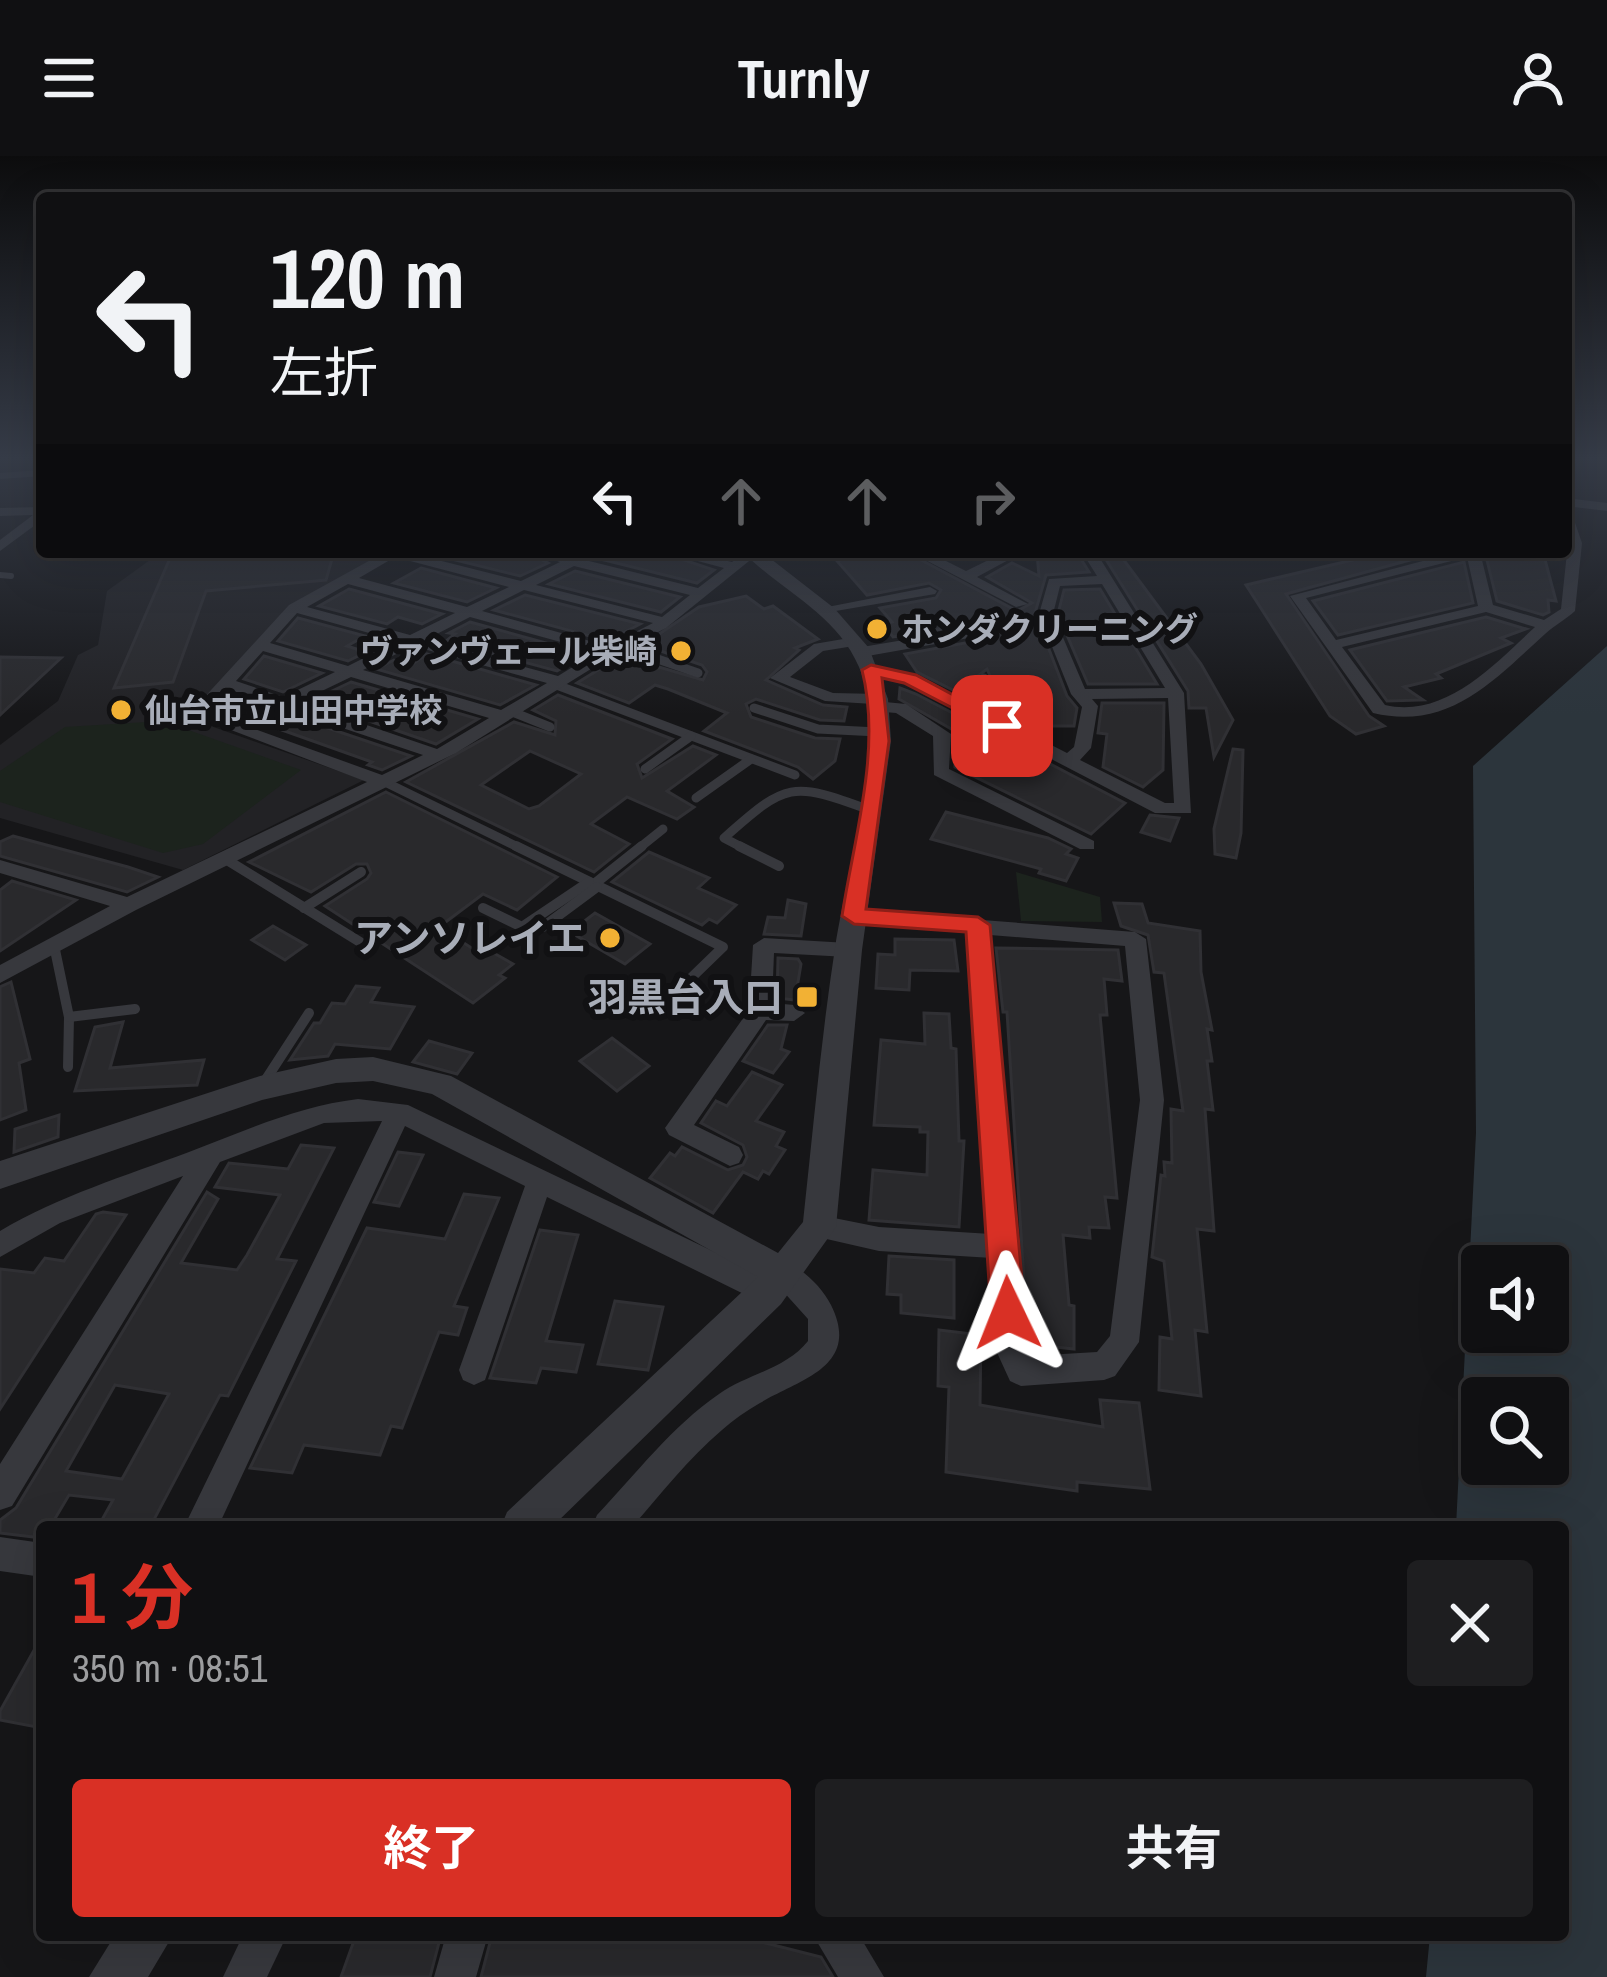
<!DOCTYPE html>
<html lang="ja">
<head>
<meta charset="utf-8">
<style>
	body { margin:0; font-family:"Archivo Narrow","Noto Sans JP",sans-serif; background:#1e1e20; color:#f1f3f6; height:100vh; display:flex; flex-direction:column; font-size:45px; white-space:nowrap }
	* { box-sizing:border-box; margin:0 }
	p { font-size:39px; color:#9c9d9f }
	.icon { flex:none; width:66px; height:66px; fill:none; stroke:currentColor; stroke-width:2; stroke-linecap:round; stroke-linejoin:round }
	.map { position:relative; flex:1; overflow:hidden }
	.drawer { position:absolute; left:36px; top:1365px; width:1533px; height:420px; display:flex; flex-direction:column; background:#101012; border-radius:12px; box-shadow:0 12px 48px #0002,0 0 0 3px #303032 }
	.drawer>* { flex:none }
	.top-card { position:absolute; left:36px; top:36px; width:1536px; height:366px; border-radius:12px; box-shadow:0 12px 48px #0002,0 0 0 3px #303032; background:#101012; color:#f1f3f6; overflow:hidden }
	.tools { position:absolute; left:1461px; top:1089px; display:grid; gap:24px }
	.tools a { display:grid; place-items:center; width:108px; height:108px; border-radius:12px; background:#101012; box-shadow:0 12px 48px #0002,0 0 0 3px #303032; font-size:60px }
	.pin { position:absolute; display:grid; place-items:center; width:102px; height:102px; color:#fff; margin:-51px; border-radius:24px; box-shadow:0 6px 18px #0006 }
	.me { position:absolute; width:132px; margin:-66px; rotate:358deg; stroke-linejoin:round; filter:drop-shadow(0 0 9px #0008) }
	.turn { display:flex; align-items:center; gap:42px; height:252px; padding:0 36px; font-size:54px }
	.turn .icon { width:156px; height:156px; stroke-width:2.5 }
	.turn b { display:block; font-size:84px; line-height:102px }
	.lanes { display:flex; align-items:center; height:114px; padding:0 36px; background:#0003; justify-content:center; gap:60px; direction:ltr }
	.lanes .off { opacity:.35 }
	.round { display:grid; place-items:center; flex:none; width:126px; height:126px; border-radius:12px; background:#1e1e20 }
	.headline { display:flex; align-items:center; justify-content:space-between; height:204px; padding:0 36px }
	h1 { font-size:72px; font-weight:700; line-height:90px; color:#d93025 }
	.cta { display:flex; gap:24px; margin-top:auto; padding:24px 36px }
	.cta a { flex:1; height:138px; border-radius:12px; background:#d93025; color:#fff; font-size:48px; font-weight:700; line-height:138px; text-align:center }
	.cta a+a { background:#1e1e20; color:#f1f3f6 }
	header { display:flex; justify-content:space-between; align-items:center; height:156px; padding:0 36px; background:#101012; font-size:54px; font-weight:700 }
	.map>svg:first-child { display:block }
	.built { fill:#222225 }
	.green { fill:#1c231d }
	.water { fill:#2c353c; fill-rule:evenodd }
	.building { fill:#29292c; stroke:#303034; stroke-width:3; fill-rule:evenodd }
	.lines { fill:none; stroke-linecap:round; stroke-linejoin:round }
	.service-far2 { stroke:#37383d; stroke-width:6 }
	.service-far1 { stroke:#37383d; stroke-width:9 }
	.service { stroke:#37383d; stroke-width:10 }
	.minor { fill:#37383d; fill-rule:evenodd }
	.tertiary { fill:#37383d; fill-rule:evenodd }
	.route { fill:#d93025; stroke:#8d1f18; stroke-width:3 }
	.poi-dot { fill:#f2b134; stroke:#111113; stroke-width:4.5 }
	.labels { text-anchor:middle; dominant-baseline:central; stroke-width:12; stroke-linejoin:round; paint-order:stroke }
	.far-poi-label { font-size:33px; font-weight:bold; fill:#a8adb8; stroke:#111113; text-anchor:start }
	.poi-label { font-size:39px; font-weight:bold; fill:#a8adb8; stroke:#111113; text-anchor:end }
</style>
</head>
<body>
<header><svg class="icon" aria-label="menu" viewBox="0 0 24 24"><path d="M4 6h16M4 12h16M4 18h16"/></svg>Turnly<svg class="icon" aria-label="person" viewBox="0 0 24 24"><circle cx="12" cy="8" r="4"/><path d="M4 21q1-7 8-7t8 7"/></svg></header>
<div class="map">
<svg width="1607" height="1821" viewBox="0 0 1607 1821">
	<rect width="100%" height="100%" fill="#161618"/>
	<!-- built -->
	<polygon class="built" points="161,396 390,396 292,450 188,562 364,624 183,714 0,662 0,589 58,545 78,499 98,489 107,435"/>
	<!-- green -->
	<g class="green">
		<polygon points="163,565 301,614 203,688 163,697 0,646 0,615 65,571"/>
		<polygon points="1016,716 1100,741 1102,766 1021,765"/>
	</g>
	<!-- water -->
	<path class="water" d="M 1607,490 L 1607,1821 L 1426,1821 L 1430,1779 L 1563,1779 L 1563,1371 L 1456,1371 L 1476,977 L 1473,610 ZM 1482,1110 L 1548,1110 L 1548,1176 L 1482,1176 ZM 1482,1242 L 1548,1242 L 1548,1308 L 1482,1308 Z"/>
	<!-- building -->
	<g class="building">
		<polygon points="211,396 334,396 326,424 206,435 173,526 114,532 171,400"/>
		<polygon points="451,396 526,396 548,407 520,420 443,401"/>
		<polygon points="602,396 660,396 714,414 697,427 596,402"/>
		<polygon points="861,396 906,396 1017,455 1032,447 987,421 1012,407 1039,420 1037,397 1079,400 1089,416 1046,419 1035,457 1067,540 1077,552 1074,570 1024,570 1009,562 987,513 975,522 985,550 917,516 905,498 987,483 990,470 980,467 893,481 883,468 892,466 880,452 936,442 941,434 929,427 867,439 837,405"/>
		<polygon points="1387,396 1439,396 1286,438 1369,560 1384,570 1356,578 1330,560 1246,429"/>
		<polygon points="1485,396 1543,396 1556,445 1548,444 1549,456 1543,459 1497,445"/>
		<polygon points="1105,402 1123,403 1201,508 1233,564 1214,601 1206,552 1189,552 1188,535"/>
		<polygon points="1464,406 1473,447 1338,479 1313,445"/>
		<polygon points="421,412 496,432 467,446 394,427"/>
		<polygon points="575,415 680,441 661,456 549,428"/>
		<polygon points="349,433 442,458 422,468 398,461 387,468 319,450"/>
		<polygon points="1100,433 1157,528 1088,528 1058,458 1064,434"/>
		<polygon points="525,439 640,468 608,485 494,454"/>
		<polygon points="746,440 764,453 773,450 818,483 795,492 799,494 766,524 823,549 847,551 844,565 820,564 756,543 746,548 751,561 815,582 840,583 835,605 813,623 798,611 704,575 727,557 668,533 655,529 629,547 577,527 621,500 703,524 707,516 702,509 643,489 699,451"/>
		<polygon points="1486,461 1526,473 1501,482 1511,487 1436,518 1441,522 1404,531 1423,544 1387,545 1350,494"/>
		<polygon points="298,462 365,480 347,490 366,496 348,505 278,485"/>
		<polygon points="470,466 586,498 557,515 446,485 455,478 449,477"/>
		<polygon points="427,498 536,529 500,549 376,513 394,504 411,509"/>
		<polygon points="264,500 322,517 283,536 244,523"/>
		<polygon points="0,501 61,502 0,559"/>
		<polygon points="351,526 478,563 436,588 311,545"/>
		<polygon points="900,532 916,538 1125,647 1091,678 955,611 953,574 899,543"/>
		<path d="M 558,539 L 672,583 L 637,608 L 642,622 L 693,590 L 716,599 L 667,635 L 694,651 L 677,663 L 627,641 L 591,668 L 629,688 L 594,716 L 406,626 L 514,566 L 555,579 L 556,565 L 533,554 ZM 530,595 L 581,618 L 539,650 L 529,653 L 481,629 Z"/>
		<polygon points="1102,547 1164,547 1163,614 1143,631 1103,611 1107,578 1098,577"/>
		<polygon points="286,558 411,600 382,614 368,609 372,606 265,568"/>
		<polygon points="1233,593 1243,594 1241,677 1236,702 1215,698 1214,673"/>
		<polygon points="386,636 557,721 517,754 483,738 439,771 484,800 490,795 513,808 499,819 505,822 473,847 325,750 367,723 371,717 367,708 356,708 311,736 249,706"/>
		<polygon points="946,656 1048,682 1071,693 1066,698 1078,702 1066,725 1039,717 1041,713 931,683"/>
		<polygon points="1150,659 1179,662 1170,685 1141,676"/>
		<polygon points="13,680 128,711 158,721 127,736 0,700 0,686"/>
		<polygon points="649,696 709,722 698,732 736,749 717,767 709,763 702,769 612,726"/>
		<polygon points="12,725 76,744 0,795 0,734"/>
		<polygon points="788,744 806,748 801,780 764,778 768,761 785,762"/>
		<polygon points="1114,747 1142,748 1148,767 1200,775 1201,816 1212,874 1207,873 1212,905 1207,905 1213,954 1205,953 1214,1075 1197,1073 1207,1176 1195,1174 1201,1240 1159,1234 1160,1181 1172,1183 1164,1105 1152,1101 1161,1019 1165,1020 1164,1006 1172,1007 1171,953 1183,955 1164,817 1154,816 1148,779 1121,770"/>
		<polygon points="595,757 650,788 625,808 570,776"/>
		<polygon points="273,770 306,789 285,804 252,784"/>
		<polygon points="895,783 954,784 958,815 910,814 909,834 876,832 878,798 895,799"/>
		<polygon points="996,792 1118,794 1122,825 1104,823 1107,859 1100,859 1117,1042 1105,1041 1109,1072 1089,1071 1090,1082 1063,1079 1069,1149 1074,1150 1074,1193 1028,1188 1007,856 1003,856"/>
		<polygon points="778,802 798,803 801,808 795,844 777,842"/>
		<polygon points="11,826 30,903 19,907 26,954 0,964 0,831"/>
		<polygon points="356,830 379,832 371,846 414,851 390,893 335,888 328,900 290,904 314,867 320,867 332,847 345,848"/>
		<polygon points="924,857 949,858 951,892 956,893 959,985 964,985 959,1071 869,1064 873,1014 927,1019 928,976 920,976 920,971 874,969 881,884 925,888"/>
		<polygon points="123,866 110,912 204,904 197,929 75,935 95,871"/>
		<polygon points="768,869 787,869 781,893 789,896 773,917 743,905"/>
		<polygon points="612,882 649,910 617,935 580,905"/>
		<polygon points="429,885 472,897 457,918 413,906"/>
		<polygon points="752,916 782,929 756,965 784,976 776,990 785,994 769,1018 763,1015 758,1023 743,1016 713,1057 650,1022 670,997 675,1000 682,991 728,1014 743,1009 747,1001 743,989 701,967 716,945 727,950"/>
		<polygon points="59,959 58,981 14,996 15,973"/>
		<path d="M 301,989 L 334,992 L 277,1103 L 296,1105 L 228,1240 L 220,1239 L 150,1371 L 98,1371 L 113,1344 L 69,1339 L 50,1371 L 42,1371 L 42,1382 L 0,1377 L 0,1364 L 16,1352 L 207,1036 L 218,1043 L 181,1107 L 237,1114 L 247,1099 L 280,1039 L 215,1031 L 229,1007 L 288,1013 ZM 115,1229 L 169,1238 L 122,1323 L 66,1315 Z"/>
		<polygon points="398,996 423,999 399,1050 374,1046"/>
		<polygon points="464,1038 499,1042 454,1150 467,1152 458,1179 439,1176 402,1272 391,1270 380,1299 304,1289 292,1317 250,1312 367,1072 445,1083"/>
		<polygon points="103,1056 126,1059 0,1253 0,1113 34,1117 45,1102 64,1105 96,1058"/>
		<polygon points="540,1074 578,1079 546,1185 583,1189 576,1216 541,1212 536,1227 490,1222"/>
		<polygon points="889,1100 954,1104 954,1162 901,1157 901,1139 887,1138"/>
		<polygon points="615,1145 663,1151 648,1214 598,1208"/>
		<polygon points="939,1174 981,1179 980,1249 1103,1271 1100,1244 1139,1247 1150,1333 1077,1326 1077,1335 946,1316 949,1231 938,1230"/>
		<polygon points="42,1480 42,1572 0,1564 0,1555"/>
		<polygon points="356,1779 441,1779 430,1821 341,1821"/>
		<polygon points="492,1779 734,1779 821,1801 833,1821 481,1821"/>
	</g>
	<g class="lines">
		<!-- service-far2 -->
		<g class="service-far2">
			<polyline points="0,320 42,317"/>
			<polyline points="0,419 11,420"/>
		</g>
		<!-- service-far1 -->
		<g class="service-far1">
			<polyline points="620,490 698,517"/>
			<polyline points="984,522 1002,570"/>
			<polyline points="554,528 795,619"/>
			<polyline points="754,552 818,573 878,576"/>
			<polyline points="510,555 550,571"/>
			<polyline points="645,613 691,580"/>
			<polyline points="387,627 522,693"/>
			<polyline points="696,642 751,603"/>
			<polyline points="638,693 663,673"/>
			<path d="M 745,693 L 724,682 C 787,626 791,625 870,654"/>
		</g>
		<!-- service -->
		<g class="service">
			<polyline points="516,690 723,791 690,823 642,853"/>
			<polyline points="739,690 779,710"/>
			<polyline points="227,704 360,786"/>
			<polyline points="593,729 642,690"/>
			<polyline points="304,752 361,716"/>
			<polyline points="483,752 522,771 589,726"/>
			<polyline points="543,771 597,731"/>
			<polyline points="54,789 69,861 68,911"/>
			<polyline points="69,861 135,853"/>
			<polyline points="261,931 309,857"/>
		</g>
		<!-- minor -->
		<g class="minor">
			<polygon points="1566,342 1607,347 1607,355 1566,350"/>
			<polygon points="42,351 42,364 0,395 0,384 33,359 0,360 0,352"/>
			<path d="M 1566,354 L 1572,358 L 1582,387 L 1575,455 C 1566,463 1555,469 1545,478 C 1493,525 1449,575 1373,557 L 1290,440 L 1457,396 L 1480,396 L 1493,449 L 1544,464 L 1561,453 L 1568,387 ZM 1467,401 L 1478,450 L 1336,484 L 1306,442 ZM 1486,456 L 1535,471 C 1495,508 1445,563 1385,549 L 1342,491 Z"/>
			<path d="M 385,396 L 406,396 L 521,425 L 560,406 L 530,396 L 571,401 L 598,396 L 585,404 L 698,432 L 724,412 L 664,396 L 689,396 L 732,406 L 745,396 L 759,397 L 666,472 L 615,498 L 456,597 L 136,754 L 0,827 L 0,809 L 110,750 L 0,717 L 0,704 L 127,741 L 367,626 L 189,558 L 289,449 ZM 395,401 L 509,431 L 467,451 L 359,422 ZM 574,410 L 690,439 L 662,461 L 536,429 ZM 348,428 L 455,457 L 410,479 L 307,451 ZM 524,434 L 653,467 L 608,490 L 482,455 ZM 297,457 L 398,485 L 348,510 L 270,487 ZM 470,461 L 597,496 L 558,520 L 425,484 ZM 413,490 L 547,527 L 501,554 L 363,514 ZM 263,495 L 335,516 L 283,541 L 236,525 ZM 351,521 L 489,562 L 437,593 L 299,546 ZM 228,533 L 270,548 L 234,566 L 208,556 ZM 286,553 L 423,599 L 382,619 L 249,571 Z"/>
			<polygon points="910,396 928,396 966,415 1005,396 1023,396 977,421 1028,448 1016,451"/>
			<path d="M 1082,396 L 1096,396 L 1184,537 L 1191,657 L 1155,657 L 905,527 L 863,514 L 871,509 L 916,520 L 1067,597 L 1074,591 L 1082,551 L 1071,538 L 1039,458 L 1049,423 L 1097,420 ZM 1102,428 L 1165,532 L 1085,533 L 1053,458 L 1060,430 ZM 1168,542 L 1174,647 L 1165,647 L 1080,604 L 1091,592 L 1098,550 L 1092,543 Z"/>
			<polygon points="930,431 937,435 935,438 824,457 817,453"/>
			<polygon points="981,471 986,473 986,479 862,501 854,496 862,491"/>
			<polygon points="855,481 860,483 860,489 823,495 790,521 833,537 879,538 885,540 885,546 906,548 951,578 949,613 1094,685 1094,693 1080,693 934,619 933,580 896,557 873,555 873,548 825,545 770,522 814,488"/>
			<path d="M 853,754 L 1135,776 L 1146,783 L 1164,944 L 1139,1186 L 1115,1220 L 1104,1224 L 1021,1230 L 1010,1225 L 994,1190 L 992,1102 L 879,1095 L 809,1079 L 805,1071 L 809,1063 L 819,1059 L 879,1071 L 991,1078 L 968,777 L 846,766 L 843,761 ZM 990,779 L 1125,790 L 1140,944 L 1110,1180 L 1097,1196 L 1029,1200 L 1024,1189 L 1020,1091 Z"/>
			<polygon points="764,782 848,787 859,794 848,801 774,797 772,847 794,849 805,857 794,865 766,864 694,969 739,991 743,999 739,1007 730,1010 669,979 665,972 749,854 753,789"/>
			<path d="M 358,943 L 408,949 L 773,1124 L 770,1118 L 774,1109 L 784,1105 C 803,1113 822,1131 831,1149 C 862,1211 798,1224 760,1247 C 746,1255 733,1264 722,1274 C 688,1303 661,1338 632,1371 L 592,1371 L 597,1359 C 636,1318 672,1270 719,1238 C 747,1218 786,1213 808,1185 L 808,1163 L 781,1133 L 778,1145 L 768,1149 L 758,1145 L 547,1041 L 485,1224 L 474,1229 L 463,1224 L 459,1214 L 525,1030 L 405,970 L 218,1371 L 184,1371 L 382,965 L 324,967 L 220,1006 L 12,1350 L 0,1354 L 0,1308 L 183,1020 L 60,1067 L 0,1101 L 0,1075 C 59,1040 125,1020 189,996 C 244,975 299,950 358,943 Z"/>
			<polygon points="0,1381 42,1387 42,1421 0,1415"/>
			<polygon points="243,1779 287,1779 267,1821 223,1821"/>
			<polygon points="446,1779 488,1779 476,1821 434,1821"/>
			<polygon points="813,1779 859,1779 884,1821 838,1821"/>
		</g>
		<!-- tertiary -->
		<g class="tertiary">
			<path d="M 743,396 L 762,396 L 834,452 L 869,492 L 888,543 L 891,585 L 862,794 L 836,1071 L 781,1148 L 552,1371 L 501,1371 L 507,1356 L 758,1121 L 432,938 L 373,925 L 336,927 L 262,944 L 0,1033 L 0,1005 L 260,920 L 336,903 L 373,901 L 451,920 L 778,1097 L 803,1066 C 813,975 821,883 835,792 C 846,718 887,577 859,511 C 836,457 781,435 743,396 Z"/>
			<polygon points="115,1779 173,1779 148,1821 89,1821"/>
		</g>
	</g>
	<!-- sky -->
	<linearGradient id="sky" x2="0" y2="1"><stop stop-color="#0c0c0d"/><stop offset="0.54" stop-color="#363c48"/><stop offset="1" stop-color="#363c48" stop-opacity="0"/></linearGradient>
	<rect width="1607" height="559" fill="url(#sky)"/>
	<!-- route -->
	<path class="route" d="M 871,509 L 916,519 L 1011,570 L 995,574 L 904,527 L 882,522 L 889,585 L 866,753 L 978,761 L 990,769 L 1025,1157 L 1020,1168 L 1008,1172 L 996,1168 L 991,1157 L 966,776 L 854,768 L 842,760 C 854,681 882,593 862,514 Z"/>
	<!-- markers -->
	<g class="poi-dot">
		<circle cx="877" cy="473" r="12"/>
		<circle cx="681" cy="495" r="12"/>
		<circle cx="121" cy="554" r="12"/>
		<circle cx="610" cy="782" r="12"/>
		<rect x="795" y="829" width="24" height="24" rx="6"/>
	</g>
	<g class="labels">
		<!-- far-poi labels -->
		<g class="far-poi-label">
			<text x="901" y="473">ホンダクリーニング</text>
			<text x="657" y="495" text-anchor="end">ヴァンヴェール柴崎</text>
			<text x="145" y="554">仙台市立山田中学校</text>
		</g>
		<!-- poi labels -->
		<g class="poi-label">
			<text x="586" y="782">アンソレイエ</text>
			<text x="783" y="841">羽黒台入口</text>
		</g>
	</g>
</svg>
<div class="tools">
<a><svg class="icon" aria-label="sound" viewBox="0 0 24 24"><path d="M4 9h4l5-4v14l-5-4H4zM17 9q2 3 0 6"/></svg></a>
<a><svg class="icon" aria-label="search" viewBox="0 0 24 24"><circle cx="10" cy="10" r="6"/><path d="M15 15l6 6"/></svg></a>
</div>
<div class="pin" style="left:1002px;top:570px;background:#d93025"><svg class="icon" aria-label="arrive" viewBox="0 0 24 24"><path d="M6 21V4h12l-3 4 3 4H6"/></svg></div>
<svg class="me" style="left:1008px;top:1157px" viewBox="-20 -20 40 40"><path d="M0-17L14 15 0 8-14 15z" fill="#d93025" stroke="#fff" stroke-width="4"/></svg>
<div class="top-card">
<div class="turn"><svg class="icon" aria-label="left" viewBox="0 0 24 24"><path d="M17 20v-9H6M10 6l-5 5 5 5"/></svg><div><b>120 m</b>左折</div></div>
<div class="lanes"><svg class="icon" aria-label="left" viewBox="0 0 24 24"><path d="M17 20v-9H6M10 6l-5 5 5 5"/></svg><svg class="icon off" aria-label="ahead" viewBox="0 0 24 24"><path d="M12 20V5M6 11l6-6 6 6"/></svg><svg class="icon off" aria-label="ahead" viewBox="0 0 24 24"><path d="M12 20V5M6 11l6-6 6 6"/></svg><svg class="icon off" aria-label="right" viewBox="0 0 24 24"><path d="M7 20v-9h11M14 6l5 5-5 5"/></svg></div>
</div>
<section class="drawer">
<div class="headline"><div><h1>1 分</h1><p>350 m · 08:51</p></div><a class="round"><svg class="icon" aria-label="close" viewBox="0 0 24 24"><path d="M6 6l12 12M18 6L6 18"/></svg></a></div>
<div class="cta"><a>終了</a><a>共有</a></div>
</section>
</div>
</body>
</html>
